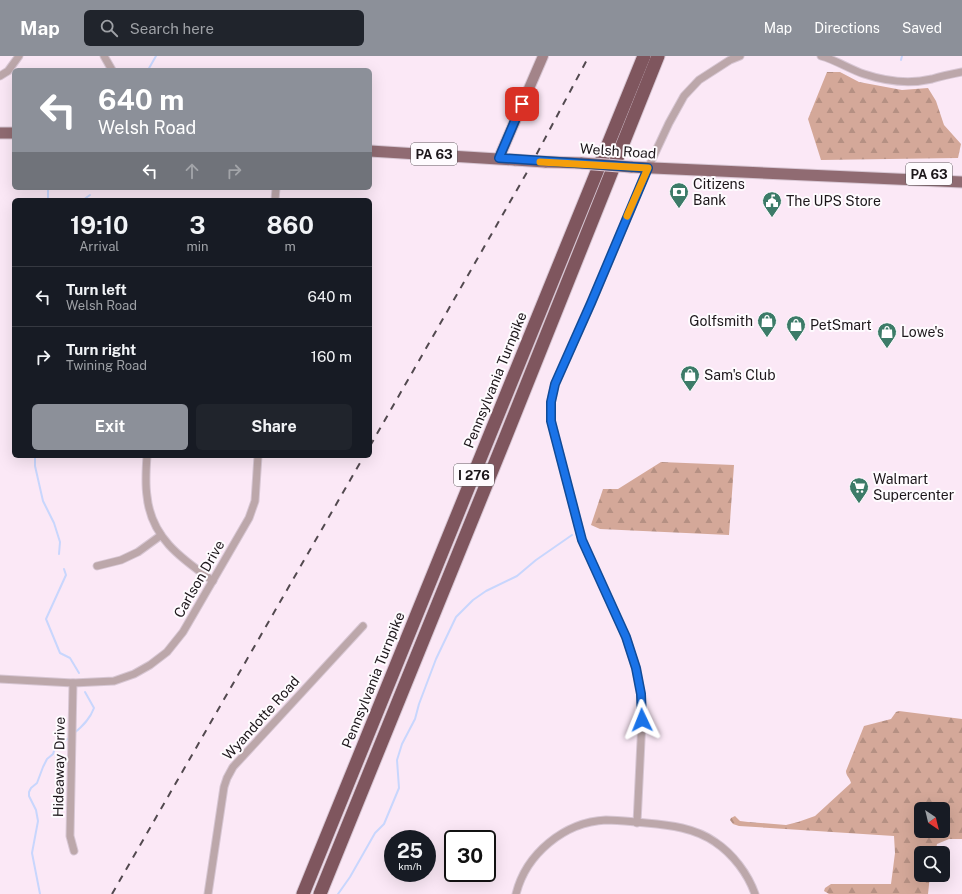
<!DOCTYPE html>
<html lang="en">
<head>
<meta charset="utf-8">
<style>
	body { margin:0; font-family:"Public Sans",sans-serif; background:#20242c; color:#f1f3f6; height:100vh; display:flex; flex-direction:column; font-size:15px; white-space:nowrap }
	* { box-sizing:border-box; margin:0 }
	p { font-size:13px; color:#9ea1a6 }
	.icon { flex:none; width:22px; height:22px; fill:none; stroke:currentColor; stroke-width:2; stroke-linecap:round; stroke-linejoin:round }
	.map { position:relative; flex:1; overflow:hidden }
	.details { position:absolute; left:12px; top:142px; width:360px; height:260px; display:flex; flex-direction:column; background:#171b24; border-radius:6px; box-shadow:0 4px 16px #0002 }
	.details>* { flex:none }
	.top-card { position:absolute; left:12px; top:12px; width:360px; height:122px; border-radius:6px; box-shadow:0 4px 16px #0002; background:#8c9099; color:#fff; overflow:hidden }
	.needle { width:26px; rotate:145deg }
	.fabs { position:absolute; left:914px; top:746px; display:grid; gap:8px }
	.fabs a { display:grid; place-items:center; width:36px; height:36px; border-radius:6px; background:#171b24; box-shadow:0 4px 16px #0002; font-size:20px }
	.speed { position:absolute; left:384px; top:774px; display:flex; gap:8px; font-size:20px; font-weight:700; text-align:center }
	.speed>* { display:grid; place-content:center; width:52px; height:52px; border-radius:50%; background:#171b24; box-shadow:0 4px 16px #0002; line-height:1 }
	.speed small { font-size:10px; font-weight:400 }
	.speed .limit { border:2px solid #111; border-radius:6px; background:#fff; color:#111 }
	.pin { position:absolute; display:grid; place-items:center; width:34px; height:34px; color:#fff; margin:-17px; border-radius:8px; box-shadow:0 2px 6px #0006 }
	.me { position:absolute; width:44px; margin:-22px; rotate:358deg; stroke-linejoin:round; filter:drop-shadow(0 0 3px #0008) }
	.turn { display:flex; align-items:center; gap:14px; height:84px; padding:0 20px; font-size:18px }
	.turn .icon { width:52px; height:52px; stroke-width:2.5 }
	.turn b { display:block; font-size:28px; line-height:34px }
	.lanes { display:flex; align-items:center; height:38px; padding:0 20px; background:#0003; justify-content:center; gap:20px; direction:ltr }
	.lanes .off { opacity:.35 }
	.eta { display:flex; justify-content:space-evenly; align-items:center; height:68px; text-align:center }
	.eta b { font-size:24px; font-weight:700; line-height:28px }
	.cta { display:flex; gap:8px; margin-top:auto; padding:8px 20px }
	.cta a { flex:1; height:46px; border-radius:6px; background:#8c9099; color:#fff; font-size:16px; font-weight:700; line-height:46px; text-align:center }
	.cta a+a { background:#20242c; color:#f1f3f6 }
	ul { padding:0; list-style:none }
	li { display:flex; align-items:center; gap:12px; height:60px; padding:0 20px; border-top:1px solid #363941 }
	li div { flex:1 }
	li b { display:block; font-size:15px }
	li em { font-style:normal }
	header { display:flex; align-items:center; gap:24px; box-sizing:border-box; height:56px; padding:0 20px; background:#8c9099; color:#fff }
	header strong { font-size:19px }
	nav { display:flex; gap:22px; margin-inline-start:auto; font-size:14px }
	.search { width:280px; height:36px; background:#20242c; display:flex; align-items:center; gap:10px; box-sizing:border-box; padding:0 14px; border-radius:6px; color:#9ea1a6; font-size:15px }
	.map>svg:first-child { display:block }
	.forest { fill:url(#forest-firs); fill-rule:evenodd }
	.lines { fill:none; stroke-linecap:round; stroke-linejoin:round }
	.stream { stroke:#c8d6fd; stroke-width:2 }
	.street-casing { stroke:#d7c6d3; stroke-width:9 }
	.secondary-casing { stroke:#d7c6d3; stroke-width:12 }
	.primary-casing { stroke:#d7c6d3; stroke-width:13 }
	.highway-casing { stroke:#d7c6d3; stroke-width:15 }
	.street { stroke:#bca7aa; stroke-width:7 }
	.secondary { stroke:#a38489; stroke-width:10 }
	.primary { stroke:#906b72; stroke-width:11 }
	.highway { stroke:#7f565e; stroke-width:13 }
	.rail { stroke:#52494f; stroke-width:2; stroke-dasharray:7 7; stroke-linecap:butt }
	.primary-bridge-casing { stroke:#d7c6d3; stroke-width:13; stroke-linecap:butt }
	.primary-bridge { stroke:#906b72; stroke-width:11 }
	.route-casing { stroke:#114b97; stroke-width:10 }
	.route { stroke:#1a73e8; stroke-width:7 }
	.slow { stroke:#f59e0b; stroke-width:7 }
	.labels { text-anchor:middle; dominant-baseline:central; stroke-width:4; stroke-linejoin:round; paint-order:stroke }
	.shield { fill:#fefbfe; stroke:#605b5e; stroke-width:1 }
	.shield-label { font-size:13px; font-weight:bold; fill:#1c161a }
	.street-label { font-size:14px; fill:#1c161a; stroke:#fefbfe }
	.poi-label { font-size:14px; fill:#1c161a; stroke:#fefbfe; text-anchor:start }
</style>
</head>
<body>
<header>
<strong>Map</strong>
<div class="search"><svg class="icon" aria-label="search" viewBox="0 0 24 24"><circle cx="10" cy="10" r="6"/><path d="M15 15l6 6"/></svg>Search here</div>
<nav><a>Map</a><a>Directions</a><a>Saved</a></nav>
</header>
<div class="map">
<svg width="962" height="838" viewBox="0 0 962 838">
	<defs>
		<pattern id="forest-firs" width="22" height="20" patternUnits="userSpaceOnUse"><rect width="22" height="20" fill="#d4a899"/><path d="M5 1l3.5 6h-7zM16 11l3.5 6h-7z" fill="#b59083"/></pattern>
	</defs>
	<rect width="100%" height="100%" fill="#fbe8f6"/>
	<!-- forest -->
	<g class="forest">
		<polygon points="827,16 840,16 859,26 902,34 928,32 936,45 944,69 961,88 958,102 821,104 808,63"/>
		<polygon points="661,406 734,409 729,479 600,473 591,469 603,433 618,433"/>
		<path d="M 899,655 L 962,663 L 962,783 L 949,783 L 937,788 L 935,797 L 921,797 L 921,819 L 930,819 L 928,838 L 829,838 L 824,835 L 825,832 L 831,828 L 891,828 L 895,797 L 894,780 L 739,770 L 733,768 L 730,764 L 731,762 L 735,760 L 740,765 L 748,766 L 786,769 L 798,766 L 815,760 L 851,727 C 850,722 846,720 846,715 L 864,670 L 891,663 L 896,656 ZM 921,753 L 943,753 L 943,775 L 921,775 Z"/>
	</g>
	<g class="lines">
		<!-- stream -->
		<g class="stream">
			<polyline points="901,4 902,0"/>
			<polyline points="148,14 156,0"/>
			<polyline points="48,144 48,132"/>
			<polyline points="83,144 90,139"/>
			<polyline points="35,400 35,410 43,445 54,467 60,486 59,498"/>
			<polyline points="64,513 66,519 46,563 60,597 70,602 79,617"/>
			<path d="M 73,678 C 83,670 90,663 94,652 L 85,636"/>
			<polyline points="40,838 32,797 38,765 36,754 29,740 29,736 31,732 37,727 43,711 47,703 53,698 55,692 70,681"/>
			<polyline points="338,838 350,821 375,777 384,768 399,732 397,704 402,688 415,663 419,648 436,603 456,561 473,544 486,535 517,520 536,504 572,479"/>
		</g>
		<!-- street casing -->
		<g class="street-casing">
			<g id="street">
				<polyline points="104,0 112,14"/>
				<path d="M 821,0 C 836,4 849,13 864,18 C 885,25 910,28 932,23 C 942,20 952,18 962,16"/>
				<polyline points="0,20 8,15 19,0"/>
				<polyline points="275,144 276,132"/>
				<path d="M 147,400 C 146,413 145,427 147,440 C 151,482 182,503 213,525"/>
				<polyline points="97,510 121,504 138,496 160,480"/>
				<polyline points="0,623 73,627 114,625 134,618 150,609 167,596 183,576 249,462 255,445 258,400"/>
				<polyline points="73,627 70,780 74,795"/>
				<polyline points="637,767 642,664 641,638 636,612 626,581 582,484 551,365 551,346 555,328 592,246 648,112 669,67 684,40 699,24 730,4 740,0"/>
				<polyline points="208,838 224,731 227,722 233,711 363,570"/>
				<path d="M 516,838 C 526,798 564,766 606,764 C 619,764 633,766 646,767 C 670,769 695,772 715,786 C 733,798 748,818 755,838"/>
			</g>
		</g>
		<!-- secondary casing -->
		<g class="secondary-casing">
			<polyline id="secondary" points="499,102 543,0"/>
		</g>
		<!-- primary casing -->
		<g class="primary-casing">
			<g id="primary">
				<polyline points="0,77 14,77"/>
				<polyline points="370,95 515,104"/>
				<polyline points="545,106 582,107"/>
				<polyline points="631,111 962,126"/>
			</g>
		</g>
		<!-- highway casing -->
		<g class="highway-casing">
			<g id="highway">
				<polyline points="303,838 644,0"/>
				<polyline points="320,838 504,385 658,0"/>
			</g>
		</g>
		<!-- street -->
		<use href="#street" class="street"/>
		<!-- secondary -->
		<use href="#secondary" class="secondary"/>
		<!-- primary -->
		<use href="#primary" class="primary"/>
		<!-- highway -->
		<use href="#highway" class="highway"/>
		<!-- rail -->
		<g class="rail">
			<polyline points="370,390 526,118 589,0"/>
			<polyline points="112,838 364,400"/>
		</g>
		<!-- primary-bridge casing -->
		<g class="primary-bridge-casing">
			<g id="primary-bridge">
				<polyline points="515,104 545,106"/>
				<polyline points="582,107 631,111"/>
			</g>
		</g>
		<!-- primary-bridge -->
		<use href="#primary-bridge" class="primary-bridge"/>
	</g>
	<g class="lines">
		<!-- route casing -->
		<g class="route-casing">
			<polyline id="route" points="522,48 499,102 648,112 591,247 555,328 551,346 551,365 582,484 626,581 636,612 641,638 642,664"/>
		</g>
		<!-- route -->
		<use href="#route" class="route"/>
		<!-- slow -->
		<polyline class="slow" points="540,106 648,112 627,160"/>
	</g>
	<!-- icons -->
	<defs>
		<g id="bank-pin" transform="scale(1)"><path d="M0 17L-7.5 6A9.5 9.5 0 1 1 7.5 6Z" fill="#3c7b68" stroke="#fefbfe"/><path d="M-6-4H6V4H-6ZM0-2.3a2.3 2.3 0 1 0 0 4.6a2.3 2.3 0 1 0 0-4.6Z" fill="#fff"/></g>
		<g id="civic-pin" transform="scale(1)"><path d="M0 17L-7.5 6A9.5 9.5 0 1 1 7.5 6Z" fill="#3c7b68" stroke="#fefbfe"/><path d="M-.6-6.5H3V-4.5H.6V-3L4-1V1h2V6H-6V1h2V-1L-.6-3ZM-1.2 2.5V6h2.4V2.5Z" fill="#fff"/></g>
		<g id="shop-pin" transform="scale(1)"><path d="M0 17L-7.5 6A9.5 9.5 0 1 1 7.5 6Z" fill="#3c7b68" stroke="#fefbfe"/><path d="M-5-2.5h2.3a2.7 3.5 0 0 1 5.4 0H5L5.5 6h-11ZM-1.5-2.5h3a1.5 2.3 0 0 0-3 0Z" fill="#fff"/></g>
		<g id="supermarket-pin" transform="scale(1)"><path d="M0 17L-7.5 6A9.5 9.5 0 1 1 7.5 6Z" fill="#3c7b68" stroke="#fefbfe"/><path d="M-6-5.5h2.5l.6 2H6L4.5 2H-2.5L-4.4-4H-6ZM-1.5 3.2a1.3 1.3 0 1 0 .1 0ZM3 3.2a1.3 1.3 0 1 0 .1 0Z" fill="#fff"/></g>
	</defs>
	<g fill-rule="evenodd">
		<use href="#bank-pin" x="679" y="136"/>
		<use href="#civic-pin" x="772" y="145"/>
		<use href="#shop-pin" x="767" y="265"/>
		<use href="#shop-pin" x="796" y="269"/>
		<use href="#shop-pin" x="887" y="276"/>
		<use href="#shop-pin" x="690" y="319"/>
		<use href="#supermarket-pin" x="859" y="431"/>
	</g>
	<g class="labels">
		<!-- shield labels -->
		<g class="shield">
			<rect x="411" y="87" width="46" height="22" rx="3"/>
			<rect x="906" y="107" width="46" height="22" rx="3"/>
			<rect x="454" y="408" width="40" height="22" rx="3"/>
		</g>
		<g class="shield-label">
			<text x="434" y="98">PA 63</text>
			<text x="929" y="118">PA 63</text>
			<text x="474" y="419">I 276</text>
		</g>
		<!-- street labels -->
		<g class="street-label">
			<text transform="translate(618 95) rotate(4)">Welsh Road</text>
			<text transform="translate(495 324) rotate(-68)">Pennsylvania Turnpike</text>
			<text transform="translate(199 523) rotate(-60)">Carlson Drive</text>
			<text transform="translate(373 624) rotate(-68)">Pennsylvania Turnpike</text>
			<text transform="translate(261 662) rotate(-48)">Wyandotte Road</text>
			<text transform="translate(59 711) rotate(-89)">Hideaway Drive</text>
		</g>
		<!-- poi labels -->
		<g class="poi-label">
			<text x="693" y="128">Citizens<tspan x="693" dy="16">Bank</tspan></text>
			<text x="786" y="145">The UPS Store</text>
			<text x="753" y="265" text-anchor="end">Golfsmith</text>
			<text x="810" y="269">PetSmart</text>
			<text x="901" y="276">Lowe's</text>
			<text x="704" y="319">Sam's Club</text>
			<text x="873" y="423">Walmart<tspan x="873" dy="16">Supercenter</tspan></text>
		</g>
	</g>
</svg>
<div class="fabs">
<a><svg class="needle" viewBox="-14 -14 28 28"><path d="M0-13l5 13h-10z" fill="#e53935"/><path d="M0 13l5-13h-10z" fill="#9ea1a6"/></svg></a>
<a><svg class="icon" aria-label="search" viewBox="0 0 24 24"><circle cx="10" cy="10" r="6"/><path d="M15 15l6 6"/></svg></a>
</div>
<div class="speed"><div>25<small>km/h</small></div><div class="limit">30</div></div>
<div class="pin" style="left:522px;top:48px;background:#d93025"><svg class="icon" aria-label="arrive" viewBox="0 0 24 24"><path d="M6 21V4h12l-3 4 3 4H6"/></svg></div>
<svg class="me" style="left:642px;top:664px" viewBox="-20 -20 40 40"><path d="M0-17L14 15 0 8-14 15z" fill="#1a73e8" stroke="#fff" stroke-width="4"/></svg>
<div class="top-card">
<div class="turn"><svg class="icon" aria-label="left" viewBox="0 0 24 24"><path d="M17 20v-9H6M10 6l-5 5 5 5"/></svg><div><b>640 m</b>Welsh Road</div></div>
<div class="lanes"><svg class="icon" aria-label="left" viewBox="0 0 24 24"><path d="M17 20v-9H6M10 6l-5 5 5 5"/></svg><svg class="icon off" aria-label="ahead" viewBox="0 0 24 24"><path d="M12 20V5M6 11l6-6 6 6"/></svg><svg class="icon off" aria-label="right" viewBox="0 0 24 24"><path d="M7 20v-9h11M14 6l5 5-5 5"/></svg></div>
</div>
<section class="details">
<div class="eta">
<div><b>19:10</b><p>Arrival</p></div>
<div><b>3</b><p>min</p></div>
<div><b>860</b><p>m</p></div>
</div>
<ul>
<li><svg class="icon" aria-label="left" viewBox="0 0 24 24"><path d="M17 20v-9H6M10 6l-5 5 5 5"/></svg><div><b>Turn left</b><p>Welsh Road</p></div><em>640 m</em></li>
<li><svg class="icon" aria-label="right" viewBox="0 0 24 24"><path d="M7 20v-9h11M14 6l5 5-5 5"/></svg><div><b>Turn right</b><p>Twining Road</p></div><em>160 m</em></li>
</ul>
<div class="cta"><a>Exit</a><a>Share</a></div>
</section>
</div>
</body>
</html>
